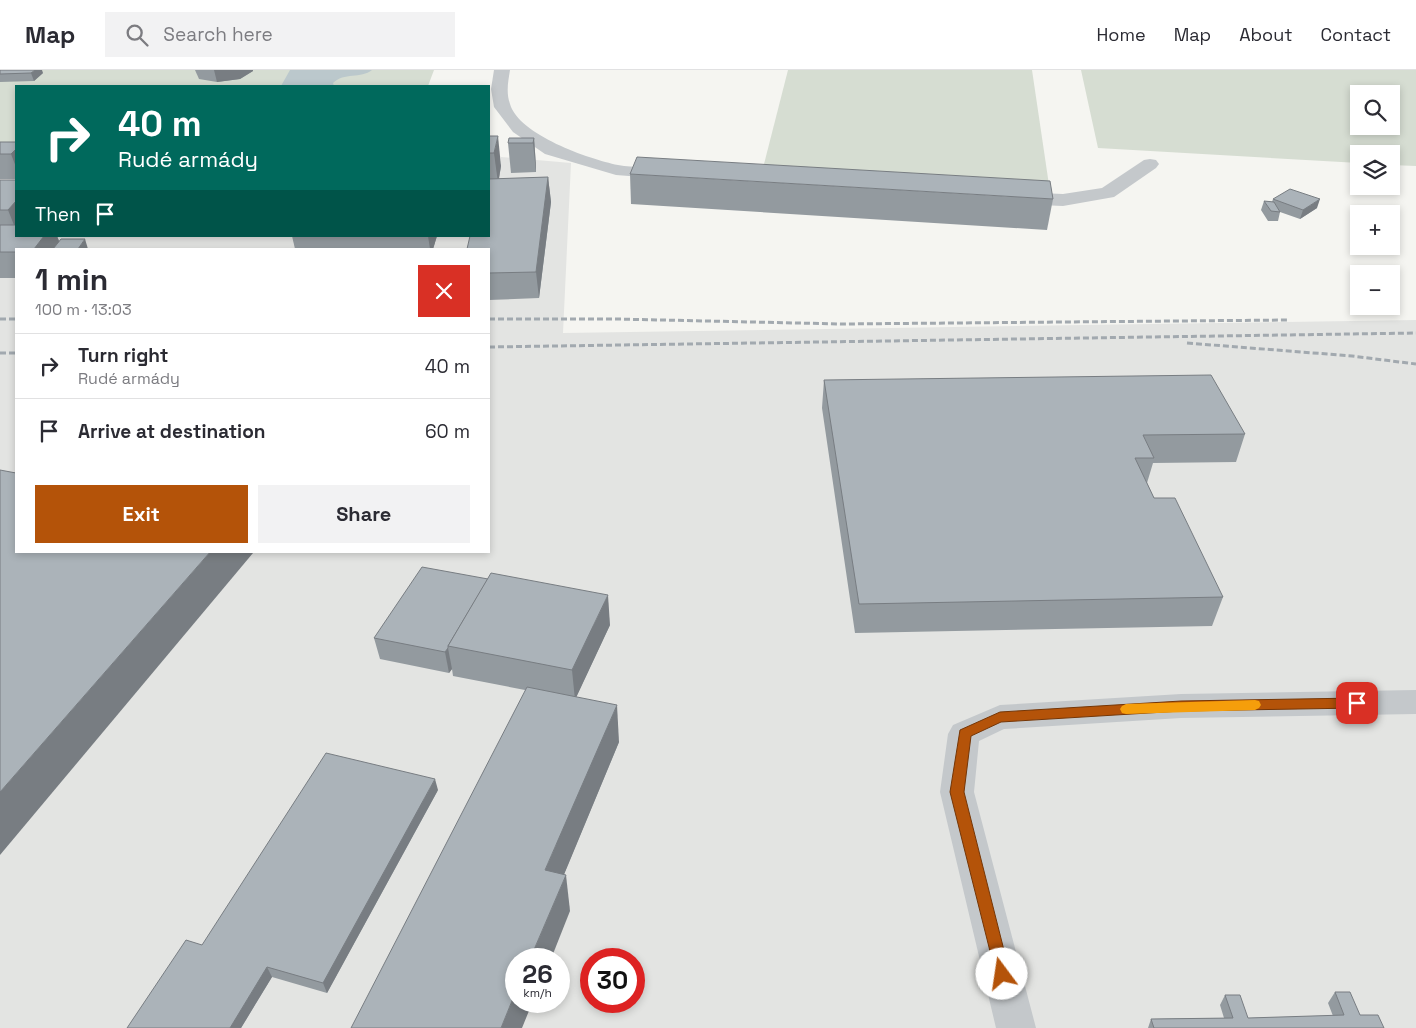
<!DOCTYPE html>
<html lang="en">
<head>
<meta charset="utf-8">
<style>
	body { margin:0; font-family:"Space Grotesk",sans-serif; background:#f2f2f3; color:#2b2b33; height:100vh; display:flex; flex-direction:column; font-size:19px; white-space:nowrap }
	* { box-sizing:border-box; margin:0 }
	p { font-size:16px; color:#7c7c81 }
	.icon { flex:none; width:28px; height:28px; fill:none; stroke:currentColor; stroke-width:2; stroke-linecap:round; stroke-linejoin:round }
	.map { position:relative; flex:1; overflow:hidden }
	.panel { position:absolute; left:15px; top:178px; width:475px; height:305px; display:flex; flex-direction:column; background:#fff; border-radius:0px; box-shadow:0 2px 8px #0003 }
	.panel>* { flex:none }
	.banner { position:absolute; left:15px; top:15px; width:475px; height:152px; border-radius:0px; box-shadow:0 2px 8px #0003; background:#00695c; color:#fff; overflow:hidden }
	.tools { position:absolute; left:1350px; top:15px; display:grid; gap:10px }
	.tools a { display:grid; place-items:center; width:50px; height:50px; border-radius:0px; background:#fff; box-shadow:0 2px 8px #0003; font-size:25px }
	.speed { position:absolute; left:505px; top:878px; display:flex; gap:10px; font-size:25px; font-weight:700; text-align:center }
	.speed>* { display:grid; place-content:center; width:65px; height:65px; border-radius:50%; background:#fff; box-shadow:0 2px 8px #0003; line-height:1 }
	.speed small { font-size:12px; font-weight:400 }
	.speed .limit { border:8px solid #d22; background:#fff; color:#111 }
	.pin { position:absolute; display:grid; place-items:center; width:42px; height:42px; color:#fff; margin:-21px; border-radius:10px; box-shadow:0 2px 8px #0006 }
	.me { position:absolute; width:55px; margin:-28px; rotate:346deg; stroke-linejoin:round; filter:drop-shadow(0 0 4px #0008) }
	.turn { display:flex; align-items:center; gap:18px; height:105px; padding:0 20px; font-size:22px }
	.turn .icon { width:65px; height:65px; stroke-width:2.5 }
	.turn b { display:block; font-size:35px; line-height:42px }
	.then { display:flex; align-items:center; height:48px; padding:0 20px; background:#0003; gap:10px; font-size:19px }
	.round { display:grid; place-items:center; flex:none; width:52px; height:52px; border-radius:0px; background:#f2f2f3 }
	.overview { display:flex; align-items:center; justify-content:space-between; height:85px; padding:0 20px }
	h1 { font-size:30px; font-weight:600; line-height:38px }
	.cta { display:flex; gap:10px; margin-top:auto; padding:10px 20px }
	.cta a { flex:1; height:58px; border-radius:0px; background:#b45309; color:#fff; font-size:20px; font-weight:600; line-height:58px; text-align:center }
	.cta a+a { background:#f2f2f3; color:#2b2b33 }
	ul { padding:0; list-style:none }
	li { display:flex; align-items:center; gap:15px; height:65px; padding:0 20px; border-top:1px solid #e1e1e2 }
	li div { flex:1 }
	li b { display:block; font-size:19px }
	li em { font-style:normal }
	header { display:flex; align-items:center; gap:30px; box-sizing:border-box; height:70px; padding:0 25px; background:#fff; border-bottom:1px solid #e1e1e2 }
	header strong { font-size:24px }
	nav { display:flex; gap:28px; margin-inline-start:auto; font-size:18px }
	.search { width:350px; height:45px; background:#f2f2f3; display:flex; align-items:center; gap:12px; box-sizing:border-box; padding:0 18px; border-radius:0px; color:#7c7c81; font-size:19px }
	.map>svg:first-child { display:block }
	.built { fill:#e3e4e2; fill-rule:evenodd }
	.green { fill:#d6ddd2; fill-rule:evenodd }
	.water { fill:#bbc8cc }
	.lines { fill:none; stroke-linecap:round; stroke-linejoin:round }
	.minor { fill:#c4c8cb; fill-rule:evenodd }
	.rail { stroke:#a2a9af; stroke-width:3; stroke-dasharray:6 3; stroke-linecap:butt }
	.wall { fill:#939a9f }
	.shaded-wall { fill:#787d82 }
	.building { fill:#abb3b9; stroke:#787d82 }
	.route { fill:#b45309; stroke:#753606 }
	.slow { fill:#f59e0b }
</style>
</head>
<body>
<header>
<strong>Map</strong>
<div class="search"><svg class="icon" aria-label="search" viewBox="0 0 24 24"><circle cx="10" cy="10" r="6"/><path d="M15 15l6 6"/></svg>Search here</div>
<nav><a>Home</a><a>Map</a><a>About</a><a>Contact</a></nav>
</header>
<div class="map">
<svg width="1416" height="958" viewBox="0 0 1416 958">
	<rect width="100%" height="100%" fill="#f5f5f1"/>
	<!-- built -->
	<path class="built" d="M 501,87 L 571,93 L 563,263 L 1416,250 L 1416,958 L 0,958 L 0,90 L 16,90 L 16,166 L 489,166 L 489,96 L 501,95 ZM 16,179 L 489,179 L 489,481 L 16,481 ZM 516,889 L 559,889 L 559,931 L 516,931 ZM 591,889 L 634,889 L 634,931 L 591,931 Z"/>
	<!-- green -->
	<g class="green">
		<polygon points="0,0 434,0 428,16 16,16 16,90 0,91"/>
		<polygon points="788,0 1032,0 1049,115 763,98"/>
		<path d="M 1081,0 L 1416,0 L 1416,96 L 1391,95 L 1391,84 L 1359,84 L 1359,93 L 1098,78 ZM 1359,24 L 1391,24 L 1391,56 L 1359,56 Z"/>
	</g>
	<!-- water -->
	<path class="water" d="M 290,0 L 372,0 C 361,9 344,2 333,13 L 334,16 L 281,16 Z"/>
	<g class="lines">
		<!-- minor -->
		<g class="minor">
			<path d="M 494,0 L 510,0 C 508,12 506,23 510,34 C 519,65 589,89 618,95 C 634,98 652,97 668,99 L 674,100 L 677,104 L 674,108 L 668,109 L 616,105 L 545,84 L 513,62 L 494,37 L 491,19 Z"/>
			<polygon points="1150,89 1156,90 1159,94 1156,98 1114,127 1063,136 1015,134 1008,132 1006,128 1008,124 1015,122 1063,124 1102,118 1144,90"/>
			<polygon points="1416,620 1416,644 1181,648 1004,659 979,671 974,722 1036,958 996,958 940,722 948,664 953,655 1000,635 1181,624"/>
		</g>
		<!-- rail -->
		<g class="rail">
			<polyline points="0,249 16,249"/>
			<polyline points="489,249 616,249 842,254 1287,250"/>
			<polyline points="1187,273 1352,286 1416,294"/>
			<polyline points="489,277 1416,263"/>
			<polyline points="0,283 16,283"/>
		</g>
	</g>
	<!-- wall -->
	<g class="wall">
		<polygon points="0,0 43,3 34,11 0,12"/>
		<polygon points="195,0 253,0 253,1 240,9 217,12 199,9"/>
		<polygon points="489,66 501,96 499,109 548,107 551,132 539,228 489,230"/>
		<polygon points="534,68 536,97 536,102 511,103 508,73"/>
		<rect x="0" y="72" width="16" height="37"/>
		<polygon points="630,104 1053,129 1047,160 631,134"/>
		<polygon points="0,110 16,110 16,166 57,166 59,171 88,179 16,179 16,208 0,208"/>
		<polygon points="1273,129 1317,138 1300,149 1280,142 1278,151 1268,151 1261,140 1264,131 1272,132"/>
		<polygon points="292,166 437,166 433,179 295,179"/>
		<polygon points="824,310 1245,364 1236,392 1153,393 1147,413 1154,428 1223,527 1212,556 855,563 822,338"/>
		<polygon points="610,555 576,627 619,672 564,804 570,841 525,620 453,606 452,599 449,603 380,589 374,568"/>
		<polygon points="438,720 327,923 272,907 241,958 127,958 202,875"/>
		<polygon points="1335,922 1360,945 1384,958 1148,958 1151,949 1224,948 1220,935 1225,925 1248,948 1333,946 1328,933"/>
	</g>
	<!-- shaded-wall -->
	<g class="shaded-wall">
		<polygon points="35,0 42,0 43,3 34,11 31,3"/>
		<polygon points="214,0 253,0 253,1 240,9 217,12"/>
		<polygon points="498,66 501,96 498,113 494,83"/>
		<polygon points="534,68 536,97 536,102 533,73"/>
		<polygon points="16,79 16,97 11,84"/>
		<polygon points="548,107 551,132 539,228 536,202"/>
		<polygon points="1320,129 1317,138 1300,149 1303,140"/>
		<polygon points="16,131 16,160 8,140"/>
		<polygon points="44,166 57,166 62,179 34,179"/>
		<polygon points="428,166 437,166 433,179 430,179"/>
		<polygon points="85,169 88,179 78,179"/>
		<polygon points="211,481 252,481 253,483 0,785 0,722"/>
		<polygon points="608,525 610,555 575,630 572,600"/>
		<polygon points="448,578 452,599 449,603 445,582"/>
		<polygon points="617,635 619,672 551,836 545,800"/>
		<polygon points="435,709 438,720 327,923 323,913"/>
		<polygon points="566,805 570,841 551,889 530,889"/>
		<polygon points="267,897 272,907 241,958 230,958"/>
		<polygon points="516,921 516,931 533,931 522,958 501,958"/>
	</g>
	<!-- building -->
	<g class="building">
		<polygon points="0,0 35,0 31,3 0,4"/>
		<polygon points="489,66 498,66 494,83 489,83"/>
		<polygon points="509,68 534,68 533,73 508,73"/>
		<polygon points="0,72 16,72 16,79 11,84 0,84"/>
		<polygon points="637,87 1050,111 1053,129 630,104"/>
		<polygon points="548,107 536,202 489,203 489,179 467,179 470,166 489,166 489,109"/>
		<polygon points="0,110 16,110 16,131 8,140 0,140"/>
		<polygon points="1290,119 1320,129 1303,140 1273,129"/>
		<polygon points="1264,131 1274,132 1280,142 1271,141"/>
		<polygon points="0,155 16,155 16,166 44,166 34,179 16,179 16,182 0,182"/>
		<polygon points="61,169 85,169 78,179 53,179"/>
		<polygon points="1211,305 1245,364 1143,365 1154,388 1135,388 1154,428 1175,428 1223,527 859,534 824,310"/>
		<polygon points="0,400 16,403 16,481 211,481 0,722"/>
		<polygon points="422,497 488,509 448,576 448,578 445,582 374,568"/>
		<polygon points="491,503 608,525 572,600 448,576"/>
		<polygon points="527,617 617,635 545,800 566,805 530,889 516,889 516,921 501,958 351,958"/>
		<polygon points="326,683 435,709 323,913 267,897 230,958 127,958 186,870 202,875"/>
		<polygon points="1335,922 1350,922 1360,945 1378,945 1384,958 1154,958 1151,949 1233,948 1225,925 1240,925 1248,948 1344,945"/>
	</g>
	<!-- route -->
	<polygon class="route" points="1357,628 1362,630 1364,633 1362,637 1357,638 1181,641 1001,652 971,666 964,722 1010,904 1008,909 1002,911 997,909 950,722 960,660 1000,642 1181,631"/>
	<!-- slow -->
	<polygon class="slow" points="1255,630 1259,631 1261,635 1259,638 1255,640 1126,644 1122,643 1120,639 1122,636 1126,634"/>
</svg>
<div class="tools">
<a><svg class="icon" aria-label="search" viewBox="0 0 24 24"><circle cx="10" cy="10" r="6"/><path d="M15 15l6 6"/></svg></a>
<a><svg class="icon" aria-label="layers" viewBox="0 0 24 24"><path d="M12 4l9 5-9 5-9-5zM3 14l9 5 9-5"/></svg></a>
<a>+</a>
<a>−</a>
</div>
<div class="speed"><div>26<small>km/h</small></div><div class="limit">30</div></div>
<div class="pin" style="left:1357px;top:633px;background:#d93025"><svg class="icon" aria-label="arrive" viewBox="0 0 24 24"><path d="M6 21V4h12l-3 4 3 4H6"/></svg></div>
<svg class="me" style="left:1002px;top:904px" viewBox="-20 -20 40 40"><circle r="19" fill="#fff"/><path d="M0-13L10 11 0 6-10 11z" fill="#b45309"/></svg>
<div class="banner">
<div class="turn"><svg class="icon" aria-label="right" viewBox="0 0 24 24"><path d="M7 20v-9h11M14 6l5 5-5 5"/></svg><div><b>40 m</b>Rudé armády</div></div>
<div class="then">Then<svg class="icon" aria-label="arrive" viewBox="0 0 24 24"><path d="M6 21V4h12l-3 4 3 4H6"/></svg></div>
</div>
<section class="panel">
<div class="overview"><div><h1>1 min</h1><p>100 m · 13:03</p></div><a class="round" style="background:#d93025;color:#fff"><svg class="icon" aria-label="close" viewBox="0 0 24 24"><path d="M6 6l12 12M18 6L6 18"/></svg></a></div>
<ul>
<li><svg class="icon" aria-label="right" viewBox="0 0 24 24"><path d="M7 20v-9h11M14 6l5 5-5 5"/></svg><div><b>Turn right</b><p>Rudé armády</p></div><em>40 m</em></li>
<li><svg class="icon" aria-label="arrive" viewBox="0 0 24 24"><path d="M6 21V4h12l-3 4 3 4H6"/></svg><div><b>Arrive at destination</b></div><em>60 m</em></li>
</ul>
<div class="cta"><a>Exit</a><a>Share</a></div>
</section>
</div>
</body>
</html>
